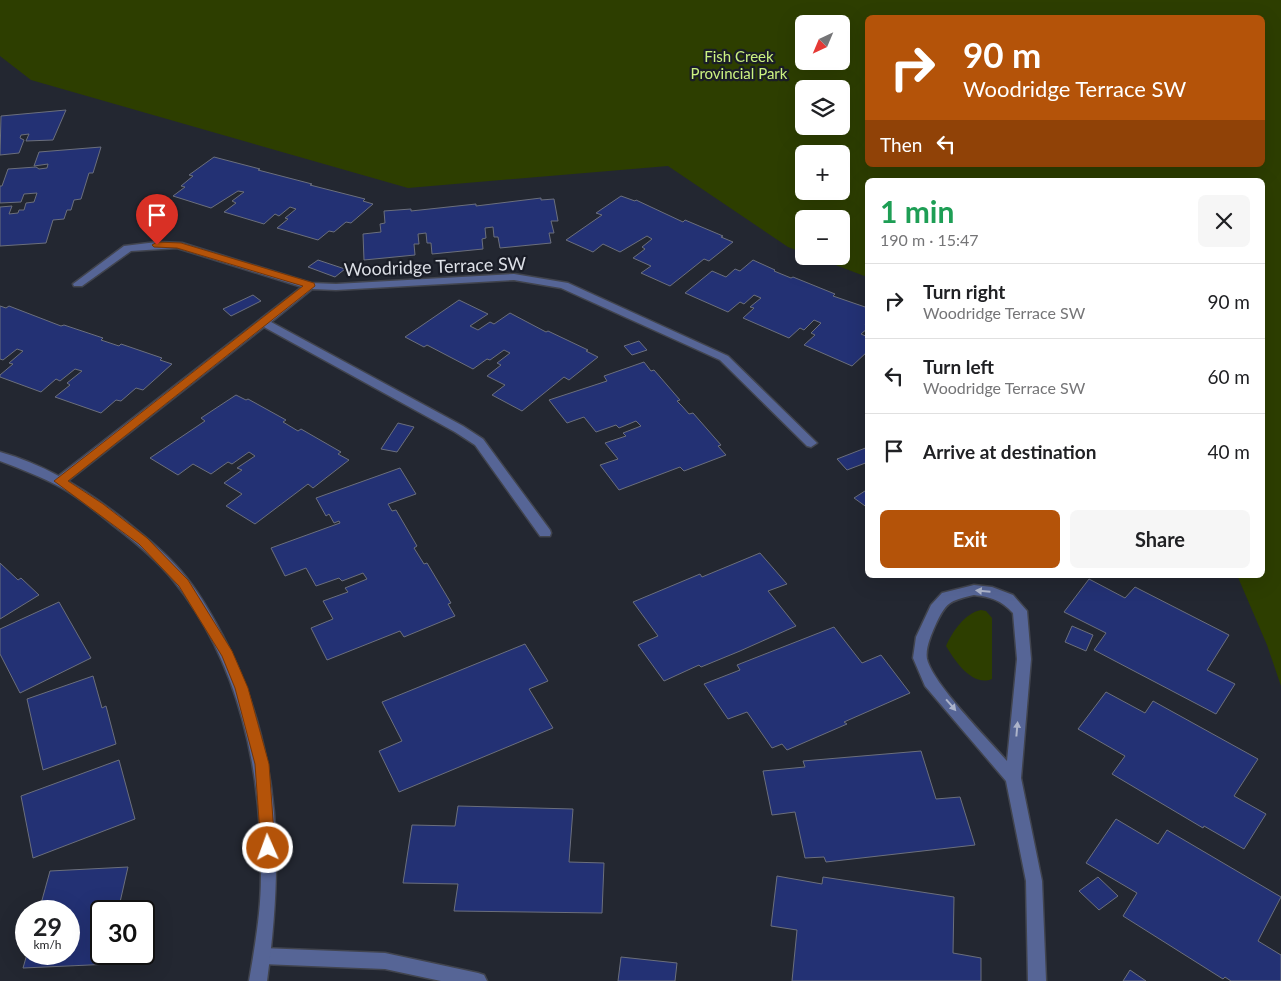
<!DOCTYPE html>
<html lang="en">
<head>
<meta charset="utf-8">
<style>
	body { margin:0; font-family:Lato,sans-serif; background:#f6f6f6; color:#202124; height:100vh; display:flex; flex-direction:column; font-size:19px; white-space:nowrap }
	* { box-sizing:border-box; margin:0 }
	p { font-size:16px; color:#757577 }
	.icon { flex:none; width:28px; height:28px; fill:none; stroke:currentColor; stroke-width:2; stroke-linecap:round; stroke-linejoin:round }
	.map { position:relative; flex:1; overflow:hidden }
	.drawer { position:absolute; left:865px; top:178px; width:400px; height:400px; display:flex; flex-direction:column; background:#fff; border-radius:8px; box-shadow:0 5px 20px #0002 }
	.drawer>* { flex:none }
	.guide { position:absolute; left:865px; top:15px; width:400px; height:152px; border-radius:8px; box-shadow:0 5px 20px #0002; background:#b45309; color:#fff; overflow:hidden }
	.needle { width:32px; rotate:224deg }
	.tools { position:absolute; left:795px; top:15px; display:grid; gap:10px }
	.tools a { display:grid; place-items:center; width:55px; height:55px; border-radius:8px; background:#fff; box-shadow:0 5px 20px #0002; font-size:25px }
	.speed { position:absolute; left:15px; top:900px; display:flex; gap:10px; font-size:25px; font-weight:700; text-align:center }
	.speed>* { display:grid; place-content:center; width:65px; height:65px; border-radius:50%; background:#fff; box-shadow:0 5px 20px #0002; line-height:1 }
	.speed small { font-size:12px; font-weight:400 }
	.speed .limit { border:2px solid #111; border-radius:8px; background:#fff; color:#111 }
	.pin { position:absolute; display:grid; place-items:center; width:42px; height:42px; color:#fff; margin:-51px -21px; border-radius:50% 50% 50% 0; rotate:-45deg; box-shadow:0 0 5px #0007 }
	.pin .icon { rotate:45deg }
	.me { position:absolute; width:55px; margin:-28px; rotate:358deg; stroke-linejoin:round; filter:drop-shadow(0 0 4px #0008) }
	.turn { display:flex; align-items:center; gap:18px; height:105px; padding:0 15px; font-size:22px }
	.turn .icon { width:65px; height:65px; stroke-width:2.5 }
	.turn b { display:block; font-size:35px; line-height:42px }
	.then { display:flex; align-items:center; height:48px; padding:0 15px; background:#0003; gap:10px; font-size:19px }
	.round { display:grid; place-items:center; flex:none; width:52px; height:52px; border-radius:8px; background:#f6f6f6 }
	.headline { display:flex; align-items:center; justify-content:space-between; height:85px; padding:0 15px }
	h1 { font-size:30px; font-weight:700; line-height:38px; color:#1e9e55 }
	.button { display:flex; gap:10px; margin-top:auto; padding:10px 15px }
	.button a { flex:1; height:58px; border-radius:8px; background:#b45309; color:#fff; font-size:20px; font-weight:700; line-height:58px; text-align:center }
	.button a+a { background:#f6f6f6; color:#202124 }
	ul { padding:0; list-style:none }
	li { display:flex; align-items:center; gap:15px; height:75px; padding:0 15px; border-top:1px solid #e0e0e0 }
	li div { flex:1 }
	li b { display:block; font-size:19px }
	li em { font-style:normal }
	.map>svg:first-child { display:block }
	.green { fill:#2d3e00; fill-rule:evenodd }
	.building { fill:#233174; stroke:#6b6f7c }
	.lines { fill:none; stroke-linecap:round; stroke-linejoin:round }
	.lane-casing { stroke:#41444e; stroke-width:3 }
	.street-casing { stroke:#41444e; stroke-width:3 }
	.lane { fill:#566596; fill-rule:evenodd }
	.street { fill:#566596; fill-rule:evenodd }
	.oneway { fill:#adb4ca }
	.route { fill:#b45309; stroke:#753606 }
	.labels { text-anchor:middle; dominant-baseline:central; stroke-width:4.5; stroke-linejoin:round; paint-order:stroke }
	.far-park-label { font-size:15px; fill:#cbf181; stroke:#1a1d27 }
	.street-label { font-size:18px; fill:#dcdfe6; stroke:#1a1d27 }
</style>
</head>
<body>
<div class="map">
<svg width="1281" height="981" viewBox="0 0 1281 981">
	<rect width="100%" height="100%" fill="#232731"/>
	<!-- green -->
	<g class="green">
		<path d="M 0,0 L 1281,0 L 1281,686 L 1267,645 L 1237,575 L 1262,575 L 1262,180 L 868,180 L 867,277 L 812,256 L 841,256 L 841,219 L 804,219 L 804,253 L 788,247 L 668,166 L 408,188 L 31,80 L 0,56 ZM 868,18 L 1262,18 L 1262,165 L 868,165 ZM 804,24 L 841,24 L 841,61 L 804,61 ZM 804,89 L 841,89 L 841,126 L 804,126 ZM 804,154 L 841,154 L 841,191 L 804,191 Z"/>
		<path d="M 981,610 L 986,611 L 992,618 L 992,679 C 972,687 955,661 946,646 C 952,632 965,613 981,610 Z"/>
	</g>
	<!-- building -->
	<g class="building">
		<polygon points="66,110 53,140 26,141 29,134 21,135 20,138 24,140 19,153 0,155 1,116"/>
		<polygon points="101,147 93,173 89,173 81,199 74,200 71,210 67,210 64,219 53,220 46,243 0,246 0,207 12,206 9,214 18,213 19,210 24,210 26,203 34,202 37,193 24,194 21,202 0,203 0,186 2,186 8,169 36,167 39,169 47,168 48,164 34,166 39,152"/>
		<polygon points="214,157 260,169 258,170 312,184 310,185 365,199 363,201 373,204 351,223 346,222 334,232 329,231 318,240 277,228 288,219 285,218 296,209 290,207 279,216 275,214 264,224 224,212 236,203 232,201 244,192 238,191 211,208 173,196 185,187 181,186 193,176 189,175"/>
		<polygon points="621,196 635,201 636,200 683,222 685,220 723,236 721,237 733,242 709,261 704,259 670,286 641,273 651,266 633,258 645,249 642,247 652,239 647,236 620,252 603,244 593,252 566,240 602,215 596,213"/>
		<polygon points="541,198 541,200 554,199 558,221 551,221 554,233 549,233 551,243 500,248 498,237 494,237 493,227 485,228 486,238 482,239 483,249 432,254 431,243 427,243 426,233 418,234 419,244 414,244 415,255 364,260 363,234 381,232 380,224 385,223 384,211 411,209 411,211 476,204 476,206"/>
		<polygon points="318,260 345,269 335,277 308,267"/>
		<polygon points="753,260 775,270 774,271 791,278 793,277 835,294 833,296 868,308 868,322 865,324 868,328 861,334 868,337 868,351 852,366 804,345 815,335 811,333 821,323 814,320 804,330 800,328 789,338 743,318 754,308 750,307 761,298 754,295 744,304 740,302 728,312 685,293 712,271 726,277 735,269 740,271"/>
		<polygon points="253,295 261,301 231,316 223,309"/>
		<polygon points="459,300 488,314 470,326 478,330 490,322 494,324 510,313 546,332 548,331 588,350 586,351 598,357 569,380 564,377 522,411 492,395 505,385 487,376 501,365 497,363 510,353 504,350 490,360 487,359 473,369 427,345 424,347 405,337"/>
		<polygon points="0,306 6,308 9,306 61,326 64,325 103,338 101,340 119,346 121,344 162,358 160,360 172,364 143,390 136,388 121,401 116,400 101,413 55,397 70,385 67,383 82,371 75,369 60,381 56,379 41,392 0,377 0,375 13,364 9,363 23,351 17,349 3,360 0,359"/>
		<polygon points="639,341 647,350 632,355 624,346"/>
		<polygon points="644,362 651,371 654,370 680,400 677,401 682,406 689,414 693,413 721,445 718,446 726,455 684,471 680,467 619,490 600,465 618,459 605,443 626,436 623,433 641,426 636,421 619,428 616,425 596,432 584,417 567,423 549,400 607,381 604,376"/>
		<polygon points="236,395 246,400 248,399 286,420 283,422 298,431 301,429 341,452 338,454 349,460 313,488 308,484 255,524 226,506 242,494 224,483 242,470 237,468 255,456 249,452 232,464 228,462 211,474 193,464 178,475 150,458 205,421 201,418"/>
		<polygon points="398,423 414,427 397,452 381,449"/>
		<polygon points="868,447 868,462 847,470 837,459"/>
		<polygon points="400,468 416,494 388,504 392,511 396,510 417,546 414,548 424,564 427,563 451,603 448,604 455,616 404,637 400,631 327,660 311,628 333,619 323,601 348,592 345,588 367,579 363,573 342,581 339,578 316,586 306,568 285,576 271,548 340,523 339,521 334,523 329,514 326,516 316,498"/>
		<polygon points="868,489 868,508 854,498"/>
		<polygon points="760,553 787,584 768,591 796,626 740,651 701,667 699,665 664,681 638,645 658,636 633,602 700,574 702,577"/>
		<polygon points="0,563 18,580 21,578 39,595 0,619"/>
		<polygon points="1089,579 1125,598 1135,587 1229,635 1207,670 1235,684 1216,714 1094,650 1106,633 1064,612"/>
		<polygon points="59,602 91,658 20,693 0,654 0,629"/>
		<polygon points="1072,626 1093,635 1086,651 1065,642"/>
		<polygon points="834,627 862,663 881,655 910,693 844,722 847,724 787,750 782,744 772,748 747,712 728,719 704,684 740,670 737,665"/>
		<polygon points="525,644 548,681 529,689 553,728 399,792 379,751 402,741 382,702"/>
		<polygon points="93,676 102,708 106,706 116,744 43,770 27,699"/>
		<polygon points="1106,692 1145,713 1153,701 1258,759 1234,796 1266,814 1244,849 1204,826 1203,828 1112,774 1125,756 1078,729"/>
		<polygon points="921,751 936,799 960,797 975,845 826,862 824,857 805,858 795,812 772,815 763,771 805,767 803,761"/>
		<polygon points="119,760 135,819 33,858 21,796"/>
		<polygon points="458,806 573,809 569,862 604,863 602,913 454,911 458,884 403,883 412,825 455,826"/>
		<polygon points="1116,819 1158,844 1167,830 1281,897 1258,941 1281,955 1281,981 1231,981 1225,977 1223,979 1123,916 1137,893 1086,863"/>
		<polygon points="128,867 118,911 101,911 101,954 136,954 134,963 23,968 27,954 69,954 69,911 39,911 50,871"/>
		<polygon points="777,876 822,884 823,877 954,897 953,953 981,958 981,981 792,981 797,930 771,926"/>
		<polygon points="1098,877 1118,896 1099,910 1079,891"/>
		<polygon points="621,957 677,963 675,981 618,981"/>
		<polygon points="1130,970 1146,981 1123,981"/>
	</g>
	<g class="lines">
		<!-- lane casing -->
		<g class="lane-casing">
			<g id="lane">
				<polygon points="157,242 182,243 311,283 336,284 514,274 568,283 728,356 817,443 811,447 807,446 720,360 561,288 514,280 336,290 312,289 271,322 463,426 483,439 550,530 551,533 550,536 540,536 475,445 455,432 264,327 64,484 56,484 54,481 56,478 302,287 177,248 131,251 82,286 74,286 73,284 124,246"/>
				<path d="M 974,585 L 992,587 L 1013,595 L 1027,611 L 1031,659 L 1021,778 L 1042,881 L 1046,981 L 1028,981 L 1026,881 L 1006,781 L 925,686 L 913,658 L 916,637 L 931,605 L 942,593 ZM 974,595 C 991,597 1001,600 1013,613 L 1017,659 L 1007,761 C 988,739 933,684 927,659 C 925,649 931,635 935,626 C 946,602 949,601 974,595 Z"/>
				<polygon points="262,948 385,953 478,973 484,975 487,981 441,981 385,969 262,964 256,962 254,956 256,950"/>
			</g>
		</g>
		<!-- street casing -->
		<g class="street-casing">
			<path id="street" d="M 0,452 C 46,465 85,489 122,518 C 143,535 164,551 181,571 C 201,594 216,622 229,648 C 282,758 283,863 267,981 L 249,981 C 255,946 261,911 261,876 C 262,772 240,662 173,580 C 156,559 135,542 114,526 C 98,513 81,499 62,488 C 42,477 21,469 0,461 Z"/>
		</g>
		<!-- lane -->
		<use href="#lane" class="lane"/>
		<!-- street -->
		<use href="#street" class="street"/>
	</g>
	<!-- one-way arrows -->
	<defs><path id="oneway-solid" d="M-6-.8H1V-3.2L6.5 0L1 3.2V.8H-6Z" transform="scale(1.25)"/></defs>
	<g class="oneway">
		<use href="#oneway-solid" transform="translate(983 591) rotate(-175)"/>
		<use href="#oneway-solid" transform="translate(951 705) rotate(49)"/>
		<use href="#oneway-solid" transform="translate(1017 729) rotate(-85)"/>
	</g>
	<!-- route -->
	<polygon class="route" points="157,242 181,243 314,283 315,286 68,481 103,504 147,538 188,580 232,651 248,688 269,764 275,848 273,853 268,854 263,853 261,848 255,764 235,688 222,656 179,586 139,544 54,481 303,286 177,248 154,247 152,245"/>
	<g class="labels">
		<!-- far-park labels -->
		<g class="far-park-label">
			<text x="739" y="56">Fish Creek<tspan x="739" dy="17">Provincial Park</tspan></text>
		</g>
		<!-- street labels -->
		<g class="street-label">
			<text transform="translate(435 266) rotate(-2)">Woodridge Terrace SW</text>
		</g>
	</g>
</svg>
<div class="tools">
<a><svg class="needle" viewBox="-14 -14 28 28"><path d="M0-13l5 13h-10z" fill="#e53935"/><path d="M0 13l5-13h-10z" fill="#757577"/></svg></a>
<a><svg class="icon" aria-label="layers" viewBox="0 0 24 24"><path d="M12 4l9 5-9 5-9-5zM3 14l9 5 9-5"/></svg></a>
<a>+</a>
<a>−</a>
</div>
<div class="speed"><div>29<small>km/h</small></div><div class="limit">30</div></div>
<div class="pin" style="left:157px;top:245px;background:#d93025"><svg class="icon" aria-label="arrive" viewBox="0 0 24 24"><path d="M6 21V4h12l-3 4 3 4H6"/></svg></div>
<svg class="me" style="left:268px;top:848px" viewBox="-20 -20 40 40"><circle r="17" fill="#b45309" stroke="#fff" stroke-width="3"/><path d="M0-11L8 9 0 5-8 9z" fill="#fff"/></svg>
<div class="guide">
<div class="turn"><svg class="icon" aria-label="right" viewBox="0 0 24 24"><path d="M7 20v-9h11M14 6l5 5-5 5"/></svg><div><b>90 m</b>Woodridge Terrace SW</div></div>
<div class="then">Then<svg class="icon" aria-label="left" viewBox="0 0 24 24"><path d="M17 20v-9H6M10 6l-5 5 5 5"/></svg></div>
</div>
<section class="drawer">
<div class="headline"><div><h1>1 min</h1><p>190 m · 15:47</p></div><a class="round"><svg class="icon" aria-label="close" viewBox="0 0 24 24"><path d="M6 6l12 12M18 6L6 18"/></svg></a></div>
<ul>
<li><svg class="icon" aria-label="right" viewBox="0 0 24 24"><path d="M7 20v-9h11M14 6l5 5-5 5"/></svg><div><b>Turn right</b><p>Woodridge Terrace SW</p></div><em>90 m</em></li>
<li><svg class="icon" aria-label="left" viewBox="0 0 24 24"><path d="M17 20v-9H6M10 6l-5 5 5 5"/></svg><div><b>Turn left</b><p>Woodridge Terrace SW</p></div><em>60 m</em></li>
<li><svg class="icon" aria-label="arrive" viewBox="0 0 24 24"><path d="M6 21V4h12l-3 4 3 4H6"/></svg><div><b>Arrive at destination</b></div><em>40 m</em></li>
</ul>
<div class="button"><a>Exit</a><a>Share</a></div>
</section>
</div>
</body>
</html>
